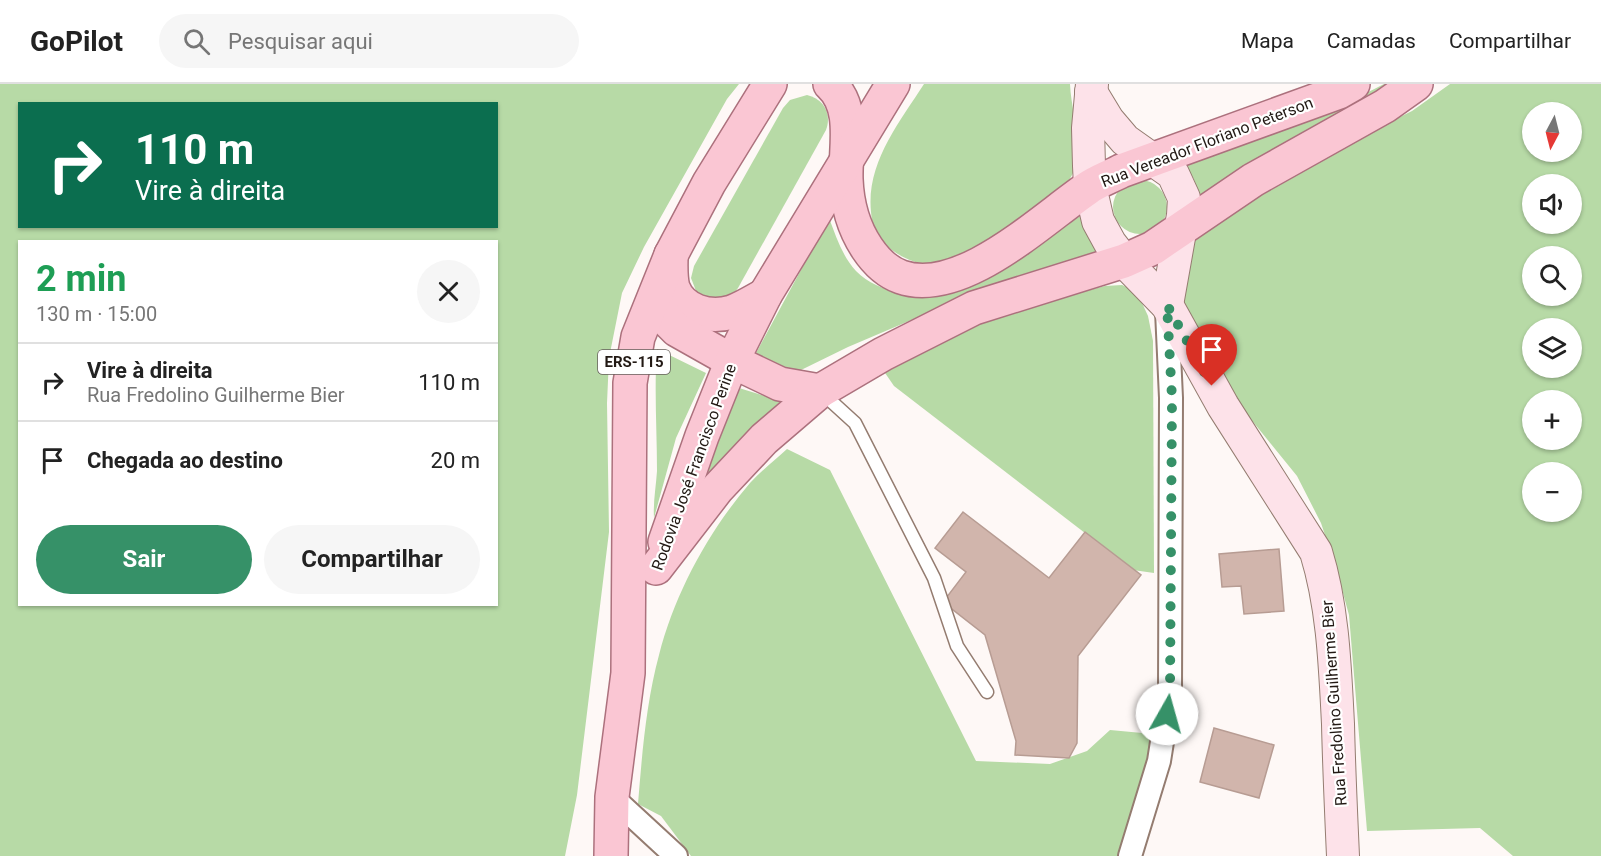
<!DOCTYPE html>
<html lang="pt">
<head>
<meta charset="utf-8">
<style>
	body { margin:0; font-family:Roboto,sans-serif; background:#f6f6f6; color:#222; height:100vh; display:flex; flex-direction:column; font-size:22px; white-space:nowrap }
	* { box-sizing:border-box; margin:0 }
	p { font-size:20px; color:#767676 }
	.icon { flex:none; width:33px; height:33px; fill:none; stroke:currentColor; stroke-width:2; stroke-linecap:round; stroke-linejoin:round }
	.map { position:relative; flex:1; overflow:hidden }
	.details { position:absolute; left:18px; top:156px; width:480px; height:366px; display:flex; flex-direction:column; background:#fff; border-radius:0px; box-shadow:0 2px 4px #0004 }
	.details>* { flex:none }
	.banner { position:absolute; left:18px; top:18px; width:480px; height:126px; border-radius:0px; box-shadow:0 2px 4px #0004; background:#0b6e4f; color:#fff; overflow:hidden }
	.needle { width:39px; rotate:187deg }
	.buttons { position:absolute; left:1522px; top:18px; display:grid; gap:12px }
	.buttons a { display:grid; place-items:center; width:60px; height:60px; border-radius:50%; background:#fff; box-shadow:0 2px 4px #0004; font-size:30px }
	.pin { position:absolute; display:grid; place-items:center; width:51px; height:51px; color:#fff; margin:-62px -26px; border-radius:50% 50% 50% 0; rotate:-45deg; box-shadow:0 0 6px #0007 }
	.pin .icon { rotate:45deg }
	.me { position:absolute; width:66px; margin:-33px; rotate:7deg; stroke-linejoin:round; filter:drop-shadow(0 0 4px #0008) }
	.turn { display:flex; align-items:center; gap:21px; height:126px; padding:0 18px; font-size:27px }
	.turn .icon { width:78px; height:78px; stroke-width:2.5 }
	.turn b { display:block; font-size:42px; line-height:51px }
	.round { display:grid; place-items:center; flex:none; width:63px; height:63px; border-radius:32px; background:#f6f6f6 }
	.overview { display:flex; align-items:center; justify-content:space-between; height:102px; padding:0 18px }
	h1 { font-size:36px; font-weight:700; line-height:45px; color:#1e9e55 }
	.button { display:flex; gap:12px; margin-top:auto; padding:12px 18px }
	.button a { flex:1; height:69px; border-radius:36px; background:#369168; color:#fff; font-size:24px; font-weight:700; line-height:69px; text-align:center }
	.button a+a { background:#f6f6f6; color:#222 }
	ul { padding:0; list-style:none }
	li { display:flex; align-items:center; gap:18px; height:78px; padding:0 18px; border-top:2px solid #e0e0e0 }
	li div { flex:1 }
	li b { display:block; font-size:22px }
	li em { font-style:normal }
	header { display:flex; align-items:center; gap:36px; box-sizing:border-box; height:84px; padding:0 30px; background:#fff; border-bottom:2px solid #e0e0e0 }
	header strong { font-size:28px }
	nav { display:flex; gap:33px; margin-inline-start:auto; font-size:21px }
	.search { width:420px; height:54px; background:#f6f6f6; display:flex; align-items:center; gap:15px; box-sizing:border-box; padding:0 21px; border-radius:33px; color:#767676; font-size:22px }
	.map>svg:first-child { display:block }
	.green { fill:#b7daa6; fill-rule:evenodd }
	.building { fill:#d1b5ac; stroke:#b79c93; stroke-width:1.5 }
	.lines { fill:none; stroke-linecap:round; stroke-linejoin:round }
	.lane-casing { stroke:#947c70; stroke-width:15 }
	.street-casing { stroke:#947c70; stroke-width:26 }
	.secondary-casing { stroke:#947c70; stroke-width:34 }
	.primary-casing { stroke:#ac717d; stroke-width:36 }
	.lane { stroke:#fff; stroke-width:12 }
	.street { stroke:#fff; stroke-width:22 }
	.secondary { stroke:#fde2e9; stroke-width:32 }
	.primary { stroke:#fac6d3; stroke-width:33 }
	.route { stroke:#369168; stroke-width:10; stroke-dasharray:0 18 }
	.labels { text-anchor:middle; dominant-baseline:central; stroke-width:4.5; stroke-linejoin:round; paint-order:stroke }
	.shield { fill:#fff; stroke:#645e5a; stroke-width:1.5 }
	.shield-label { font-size:15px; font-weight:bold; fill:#221914 }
	.street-label { font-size:16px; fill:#221914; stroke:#fff }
</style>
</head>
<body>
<header>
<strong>GoPilot</strong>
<div class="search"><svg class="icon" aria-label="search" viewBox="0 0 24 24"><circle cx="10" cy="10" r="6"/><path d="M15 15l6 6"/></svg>Pesquisar aqui</div>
<nav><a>Mapa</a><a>Camadas</a><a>Compartilhar</a></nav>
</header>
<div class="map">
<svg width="1601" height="772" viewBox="0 0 1601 772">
	<rect width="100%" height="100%" fill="#fef8f6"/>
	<!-- green -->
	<g class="green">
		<path d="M 0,0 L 739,0 L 727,15 L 644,163 L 622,209 L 609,274 L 607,319 L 609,448 L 577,711 L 565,772 L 0,772 ZM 20,20 L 496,20 L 496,142 L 20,142 ZM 20,158 L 496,158 L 496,520 L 20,520 Z"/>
		<path d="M 924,0 L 1070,0 C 1071,25 1081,53 1077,78 C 1075,88 1069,96 1064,104 C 1031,127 976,171 939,179 C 922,183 906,176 892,166 C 878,157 872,144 871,128 C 866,79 899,39 924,0 Z"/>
		<path d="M 1384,0 L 1393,0 L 1199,114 C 1197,99 1192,89 1182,78 L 1345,20 Z"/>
		<path d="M 1450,0 L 1601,0 L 1601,772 L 1513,772 L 1480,744 L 1367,747 L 1349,531 L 1337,487 L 1321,439 L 1297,392 L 1237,318 L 1201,260 L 1184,219 L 1181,189 L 1189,159 L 1204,140 L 1335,65 L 1412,27 ZM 1533,28 L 1572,28 L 1572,68 L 1533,68 ZM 1533,100 L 1572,100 L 1572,140 L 1533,140 ZM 1533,172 L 1572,172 L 1572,212 L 1533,212 ZM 1533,244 L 1572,244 L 1572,284 L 1533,284 ZM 1533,316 L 1572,316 L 1572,356 L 1533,356 ZM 1533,388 L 1572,388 L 1572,428 L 1533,428 Z"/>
		<path d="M 807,11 C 824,15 832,30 826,46 L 738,204 L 729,216 L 719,220 L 698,212 L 691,194 L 694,182 L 783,24 L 790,16 Z"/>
		<circle cx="1140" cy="123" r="27"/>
		<path d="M 1083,130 L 1102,169 L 956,217 L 848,263 L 799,287 L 789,288 L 755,271 L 829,134 C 836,152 842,172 856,187 C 868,199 883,205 900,209 C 947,220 984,196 1022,171 C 1042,157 1062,144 1083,130 Z"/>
		<polygon points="1122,201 1137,208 1148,232 1153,257 1154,489 1133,486 894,302 883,286 966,243 1039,219 1105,202"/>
		<path d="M 657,265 L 706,289 L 676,354 L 654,434 C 653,418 656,403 657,387 C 657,346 654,306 657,265 Z"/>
		<polygon points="739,304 781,317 756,340 698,403 717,352"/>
		<path d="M 787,365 L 830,386 L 976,677 L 1050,680 L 1087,667 L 1110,646 L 1153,650 L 1149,680 L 1122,772 L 691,772 L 661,732 L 638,720 C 642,671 646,619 659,571 C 675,509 708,448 750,399 C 761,387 775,376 787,365 Z"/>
	</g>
	<!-- building -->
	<g class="building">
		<polygon points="963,428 1049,494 1085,448 1141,491 1078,572 1077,659 1069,674 1015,671 1016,657 985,551 943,518 966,488 935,464"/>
		<polygon points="1279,465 1284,527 1244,530 1241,502 1222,503 1219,470"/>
		<polygon points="1214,644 1274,661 1259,714 1200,698"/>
	</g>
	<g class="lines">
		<!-- lane casing -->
		<g class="lane-casing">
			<polyline id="lane" points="821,308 855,339 934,494 957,562 987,608"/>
		</g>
		<!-- street casing -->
		<g class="street-casing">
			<g id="street">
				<polyline points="612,713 676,772"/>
				<polyline points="1130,772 1159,677 1170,607 1171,314 1167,227"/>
			</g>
		</g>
		<!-- secondary casing -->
		<g class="secondary-casing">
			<g id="secondary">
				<path d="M 1092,0 L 1088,44 L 1089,82 L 1090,102 L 1098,137 L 1110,159 L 1124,177 L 1167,221 L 1223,322 L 1316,468 C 1333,523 1335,582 1338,640 C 1339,684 1341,728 1343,772"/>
				<polyline points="1091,8 1108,36 1125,56 1173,90 1184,114 1183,131 1167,221"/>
			</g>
		</g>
		<!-- primary casing -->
		<g class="primary-casing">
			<g id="primary">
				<path d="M 830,0 C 856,24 845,63 846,95 C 847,121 853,143 867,164 C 875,176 887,188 901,193 C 961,214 1041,136 1088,104 C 1098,97 1110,93 1121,87 L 1339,8 L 1353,0"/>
				<path d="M 671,171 C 671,182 670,193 673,204 C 682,227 709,235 732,228 C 743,224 754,217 765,211"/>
				<polyline points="653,218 670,239 677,246 732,277 780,300 820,307"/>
				<polyline points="665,458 702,352 732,277 765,211 893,0"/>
				<polyline points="656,484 717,405 764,355 820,307 883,270 974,224 1124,177 1153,164 1253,96 1385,22 1416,0"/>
				<polyline points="611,772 612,713 628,589 630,299 638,253 671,171 709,99 770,0"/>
			</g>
		</g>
		<!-- lane -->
		<use href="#lane" class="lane"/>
		<!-- street -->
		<use href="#street" class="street"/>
		<!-- secondary -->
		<use href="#secondary" class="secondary"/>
		<!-- primary -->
		<use href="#primary" class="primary"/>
	</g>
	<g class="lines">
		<!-- route -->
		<polyline class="route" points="1167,630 1170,607 1172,314 1167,221 1212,302"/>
	</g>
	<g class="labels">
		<!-- shield labels -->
		<rect class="shield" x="598" y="266" width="72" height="24" rx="4.5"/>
		<g class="shield-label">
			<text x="634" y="278">ERS-115</text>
		</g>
		<!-- street labels -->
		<g class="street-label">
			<text transform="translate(1207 58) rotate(-21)">Rua Vereador Floriano Peterson</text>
			<text transform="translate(694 383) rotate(-70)">Rodovia José Francisco Perine</text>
			<text transform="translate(1334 619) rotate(-94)">Rua Fredolino Guilherme Bier</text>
		</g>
	</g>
</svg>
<div class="buttons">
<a><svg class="needle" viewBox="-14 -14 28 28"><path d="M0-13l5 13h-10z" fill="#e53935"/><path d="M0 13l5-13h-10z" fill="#767676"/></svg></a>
<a><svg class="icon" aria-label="sound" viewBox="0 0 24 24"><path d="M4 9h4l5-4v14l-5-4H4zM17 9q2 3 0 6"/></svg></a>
<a><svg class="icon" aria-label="search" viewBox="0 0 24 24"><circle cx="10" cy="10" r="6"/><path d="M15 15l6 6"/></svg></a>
<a><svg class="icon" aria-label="layers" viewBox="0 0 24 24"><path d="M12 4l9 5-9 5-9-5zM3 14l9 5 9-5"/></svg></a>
<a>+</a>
<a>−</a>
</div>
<div class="pin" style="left:1212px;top:302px;background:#d93025"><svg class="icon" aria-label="arrive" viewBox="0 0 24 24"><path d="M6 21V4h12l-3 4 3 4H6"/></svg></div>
<svg class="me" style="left:1167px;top:630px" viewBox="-20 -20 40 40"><circle r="19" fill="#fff"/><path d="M0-13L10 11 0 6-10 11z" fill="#369168"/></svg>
<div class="banner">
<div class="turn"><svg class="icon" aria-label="right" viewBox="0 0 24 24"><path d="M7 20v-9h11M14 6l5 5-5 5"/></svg><div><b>110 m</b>Vire à direita</div></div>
</div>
<section class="details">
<div class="overview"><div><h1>2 min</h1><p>130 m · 15:00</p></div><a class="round"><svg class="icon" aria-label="close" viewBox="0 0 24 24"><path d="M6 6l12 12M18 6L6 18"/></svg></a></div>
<ul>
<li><svg class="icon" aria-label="right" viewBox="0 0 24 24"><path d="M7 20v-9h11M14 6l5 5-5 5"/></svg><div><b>Vire à direita</b><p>Rua Fredolino Guilherme Bier</p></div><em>110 m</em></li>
<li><svg class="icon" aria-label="arrive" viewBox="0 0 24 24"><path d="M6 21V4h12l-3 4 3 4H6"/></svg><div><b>Chegada ao destino</b></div><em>20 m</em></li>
</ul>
<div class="button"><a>Sair</a><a>Compartilhar</a></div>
</section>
</div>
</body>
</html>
